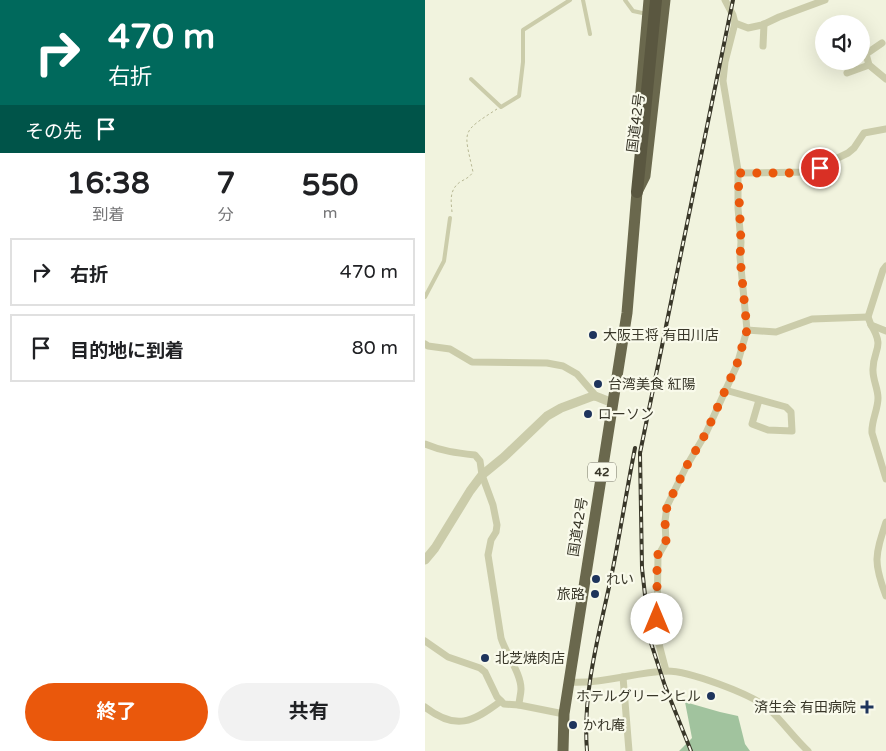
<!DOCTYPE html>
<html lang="ja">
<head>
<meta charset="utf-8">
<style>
	body { margin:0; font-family:"Varela Round","Noto Sans JP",sans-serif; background:#f2f2f2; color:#202124; height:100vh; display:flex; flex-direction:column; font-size:19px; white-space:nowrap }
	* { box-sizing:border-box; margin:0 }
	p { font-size:16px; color:#757577 }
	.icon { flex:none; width:28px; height:28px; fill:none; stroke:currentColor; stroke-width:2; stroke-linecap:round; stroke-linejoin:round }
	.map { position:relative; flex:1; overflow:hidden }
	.sheet { display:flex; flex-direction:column; background:#fff; width:425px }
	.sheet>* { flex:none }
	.hud { background:#00695c; color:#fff; overflow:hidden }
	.controls { position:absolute; left:390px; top:15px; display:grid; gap:10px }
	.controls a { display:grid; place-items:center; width:55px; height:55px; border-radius:50%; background:#fff; box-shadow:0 5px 20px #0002; font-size:25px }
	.pin { position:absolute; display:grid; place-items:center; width:42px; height:42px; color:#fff; margin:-21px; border:2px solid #fff; border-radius:50%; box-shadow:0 1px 5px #0007 }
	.me { position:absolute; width:55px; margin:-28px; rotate:0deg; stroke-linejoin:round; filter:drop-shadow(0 0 4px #0008) }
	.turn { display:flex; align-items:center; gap:18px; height:105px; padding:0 25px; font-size:22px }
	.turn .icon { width:65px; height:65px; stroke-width:2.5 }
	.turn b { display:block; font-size:35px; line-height:42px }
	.then { display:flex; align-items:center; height:48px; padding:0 25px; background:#0003; gap:10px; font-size:19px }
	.eta { display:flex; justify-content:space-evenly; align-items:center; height:85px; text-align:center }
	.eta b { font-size:30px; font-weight:700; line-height:35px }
	.action { display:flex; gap:10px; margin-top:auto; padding:10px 25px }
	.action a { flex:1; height:58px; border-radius:30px; background:#ea580c; color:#fff; font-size:20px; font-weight:700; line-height:58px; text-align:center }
	.action a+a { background:#f2f2f2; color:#202124 }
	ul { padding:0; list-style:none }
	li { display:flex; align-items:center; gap:15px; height:68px; margin:0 10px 8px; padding:0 15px; border:2px solid #e0e0e0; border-radius:0px }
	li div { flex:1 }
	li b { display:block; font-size:19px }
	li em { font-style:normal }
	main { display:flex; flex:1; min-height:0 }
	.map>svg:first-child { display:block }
	.green { fill:#a1c39e }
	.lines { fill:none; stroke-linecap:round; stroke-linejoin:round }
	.path { stroke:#b8b894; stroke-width:1; stroke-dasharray:2.5 2.5; stroke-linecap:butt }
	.service { stroke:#cbccaa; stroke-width:4 }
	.minor { stroke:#cbccaa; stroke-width:7 }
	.tertiary { stroke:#cbccaa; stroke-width:9 }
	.trunk { stroke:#6a684d; stroke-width:11 }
	.motorway { stroke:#5a5740; stroke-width:12 }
	.rail-casing { stroke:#393729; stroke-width:4 }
	.rail { stroke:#f9faeb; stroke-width:2; stroke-dasharray:5.5; stroke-linecap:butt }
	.route { stroke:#ea580c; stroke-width:9; stroke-dasharray:0 16.2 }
	.poi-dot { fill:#1e345c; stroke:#f9faeb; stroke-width:2 }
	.labels { text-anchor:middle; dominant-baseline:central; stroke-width:4.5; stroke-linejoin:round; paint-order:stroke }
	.shield { fill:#f9faeb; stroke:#737263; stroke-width:1 }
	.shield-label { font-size:12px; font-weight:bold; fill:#393729 }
	.street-label { font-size:14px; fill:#393729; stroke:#f9faeb }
	.poi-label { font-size:14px; fill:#393729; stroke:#f9faeb; text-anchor:start }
</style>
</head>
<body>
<main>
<section class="sheet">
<div class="hud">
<div class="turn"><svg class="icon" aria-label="right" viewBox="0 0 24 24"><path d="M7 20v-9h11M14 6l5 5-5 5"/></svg><div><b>470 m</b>右折</div></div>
<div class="then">その先<svg class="icon" aria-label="arrive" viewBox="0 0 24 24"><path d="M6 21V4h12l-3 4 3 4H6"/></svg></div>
</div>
<div class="eta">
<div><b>16:38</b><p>到着</p></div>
<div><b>7</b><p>分</p></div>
<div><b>550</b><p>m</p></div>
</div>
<ul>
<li><svg class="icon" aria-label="right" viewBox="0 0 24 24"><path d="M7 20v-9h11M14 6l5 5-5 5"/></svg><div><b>右折</b></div><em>470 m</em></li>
<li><svg class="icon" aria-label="arrive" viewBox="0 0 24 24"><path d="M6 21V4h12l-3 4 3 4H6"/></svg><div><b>目的地に到着</b></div><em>80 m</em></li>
</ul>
<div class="action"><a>終了</a><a>共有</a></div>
</section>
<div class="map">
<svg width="461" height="751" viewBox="0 0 461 751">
	<rect width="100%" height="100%" fill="#f1f3de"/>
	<!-- green -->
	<polygon class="green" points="260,702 295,712 313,716 320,744 325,751 254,751 267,738"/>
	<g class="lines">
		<!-- path -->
		<path class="path" d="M 27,212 C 26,201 24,190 35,182 C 40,179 44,178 48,172 C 39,130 35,133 72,109"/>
		<!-- service -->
		<g class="service">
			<polyline points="158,0 165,34"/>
			<polyline points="200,0 208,11 222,14"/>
			<polyline points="46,79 76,107 94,96 98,62 98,30 145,0"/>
			<polyline points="0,297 19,261 25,218"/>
		</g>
		<!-- minor -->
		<g class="minor">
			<polyline points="310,23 323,28 337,25 354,17 400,0"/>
			<polyline points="457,43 441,54 444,65 461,79"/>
			<polyline points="338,46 339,24"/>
			<polyline points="422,73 444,65"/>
			<polyline points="313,173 384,172 423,153 429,148 439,133 461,129"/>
			<polyline points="461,266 458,270 443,317 446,325 461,331"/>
			<path d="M 446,325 C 461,349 447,350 448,371 C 448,380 453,389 453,398 C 453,410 446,421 447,433 L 461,479"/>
			<polyline points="322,330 351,332 387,319 443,317"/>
			<polyline points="0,344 3,346 25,349 47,362 122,363 138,366 152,374 171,396"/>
			<polyline points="300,390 361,407 366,412 367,431 343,430 327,424 334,400"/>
			<path d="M 0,444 C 16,451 32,453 50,455 L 55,461 L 57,475 L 68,505 L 72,525 L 71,532 L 66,540 L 63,555 L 76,638 C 81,654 96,673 96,689 C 96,694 94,700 94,705"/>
			<path d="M 461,522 C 450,556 448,562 461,596"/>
			<polyline points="0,641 23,657 55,668 60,672 72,697 79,704 94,705 139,714"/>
			<polyline points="241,671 230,629 232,619 233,556 241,542 240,521 242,506 261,467 281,433 312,365 322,330 315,257 316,242 313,208 313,170 298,81 300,62 310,23 308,15 300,0"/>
			<polyline points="198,677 204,751"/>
			<path d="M 144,682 C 176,684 208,673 240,671 C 262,670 327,694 344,709 C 358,722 369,738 383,751"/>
			<path d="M 0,707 C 31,731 48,722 76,701"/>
		</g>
		<!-- tertiary -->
		<path class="tertiary" d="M 0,560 L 10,548 L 45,491 L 57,475 L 79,457 L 122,416 L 136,408 L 168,396 C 174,396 179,401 187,402"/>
		<!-- trunk -->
		<g class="trunk">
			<polyline points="211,147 224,0"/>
			<polyline points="138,751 139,714 202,313 212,192 220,176 240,0"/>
		</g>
		<!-- motorway -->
		<polyline class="motorway" points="212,192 231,0"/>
		<!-- rail casing -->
		<g class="rail-casing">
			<g id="rail">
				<path d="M 162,751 C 157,689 176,628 188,568 C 196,528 202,488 210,448"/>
				<polyline points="266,751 240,686 225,640 217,568 215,453 308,0"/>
			</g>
		</g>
		<!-- rail -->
		<use href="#rail" class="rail"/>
	</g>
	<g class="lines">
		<!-- route -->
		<polyline class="route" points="232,619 232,556 241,542 240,521 242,506 261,467 281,433 312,364 322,330 315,257 316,242 313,173 374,173 384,172 395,168"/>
	</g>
	<!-- markers -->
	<g class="poi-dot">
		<circle cx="168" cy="335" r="5"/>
		<circle cx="173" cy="384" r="5"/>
		<circle cx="163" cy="414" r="5"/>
		<circle cx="171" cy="579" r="5"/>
		<circle cx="170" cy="594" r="5"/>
		<circle cx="60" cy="658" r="5"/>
		<circle cx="286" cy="696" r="5"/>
		<path d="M439.5 699.5h5v5h5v5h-5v5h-5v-5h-5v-5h5z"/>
		<circle cx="148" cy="725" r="5"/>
	</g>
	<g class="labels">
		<!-- shield labels -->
		<rect class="shield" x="163" y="462.5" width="28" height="19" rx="4"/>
		<g class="shield-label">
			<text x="177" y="472">42</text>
		</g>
		<!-- street labels -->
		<g class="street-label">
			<text transform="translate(211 123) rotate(-83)">国道42号</text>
			<text transform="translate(153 527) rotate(-81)">国道42号</text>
		</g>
		<!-- poi labels -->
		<g class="poi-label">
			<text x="178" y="335">大阪王将 有田川店</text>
			<text x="183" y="384">台湾美食 紅陽</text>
			<text x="173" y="414">ローソン</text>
			<text x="181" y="579">れい</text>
			<text x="160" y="594" text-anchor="end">旅路</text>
			<text x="70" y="658">北芝焼肉店</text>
			<text x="276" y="696" text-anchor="end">ホテルグリーンヒル</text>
			<text x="431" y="707" text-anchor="end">済生会 有田病院</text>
			<text x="158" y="725">かれ庵</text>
		</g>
	</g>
</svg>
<div class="controls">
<a><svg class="icon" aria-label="sound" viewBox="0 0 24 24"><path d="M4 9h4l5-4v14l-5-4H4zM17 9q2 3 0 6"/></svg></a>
</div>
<div class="pin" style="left:395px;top:168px;background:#d93025"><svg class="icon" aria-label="arrive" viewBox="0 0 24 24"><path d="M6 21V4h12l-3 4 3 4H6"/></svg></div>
<svg class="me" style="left:232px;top:619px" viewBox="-20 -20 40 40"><circle r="19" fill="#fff"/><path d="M0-13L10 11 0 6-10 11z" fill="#ea580c"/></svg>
</div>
</main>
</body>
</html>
